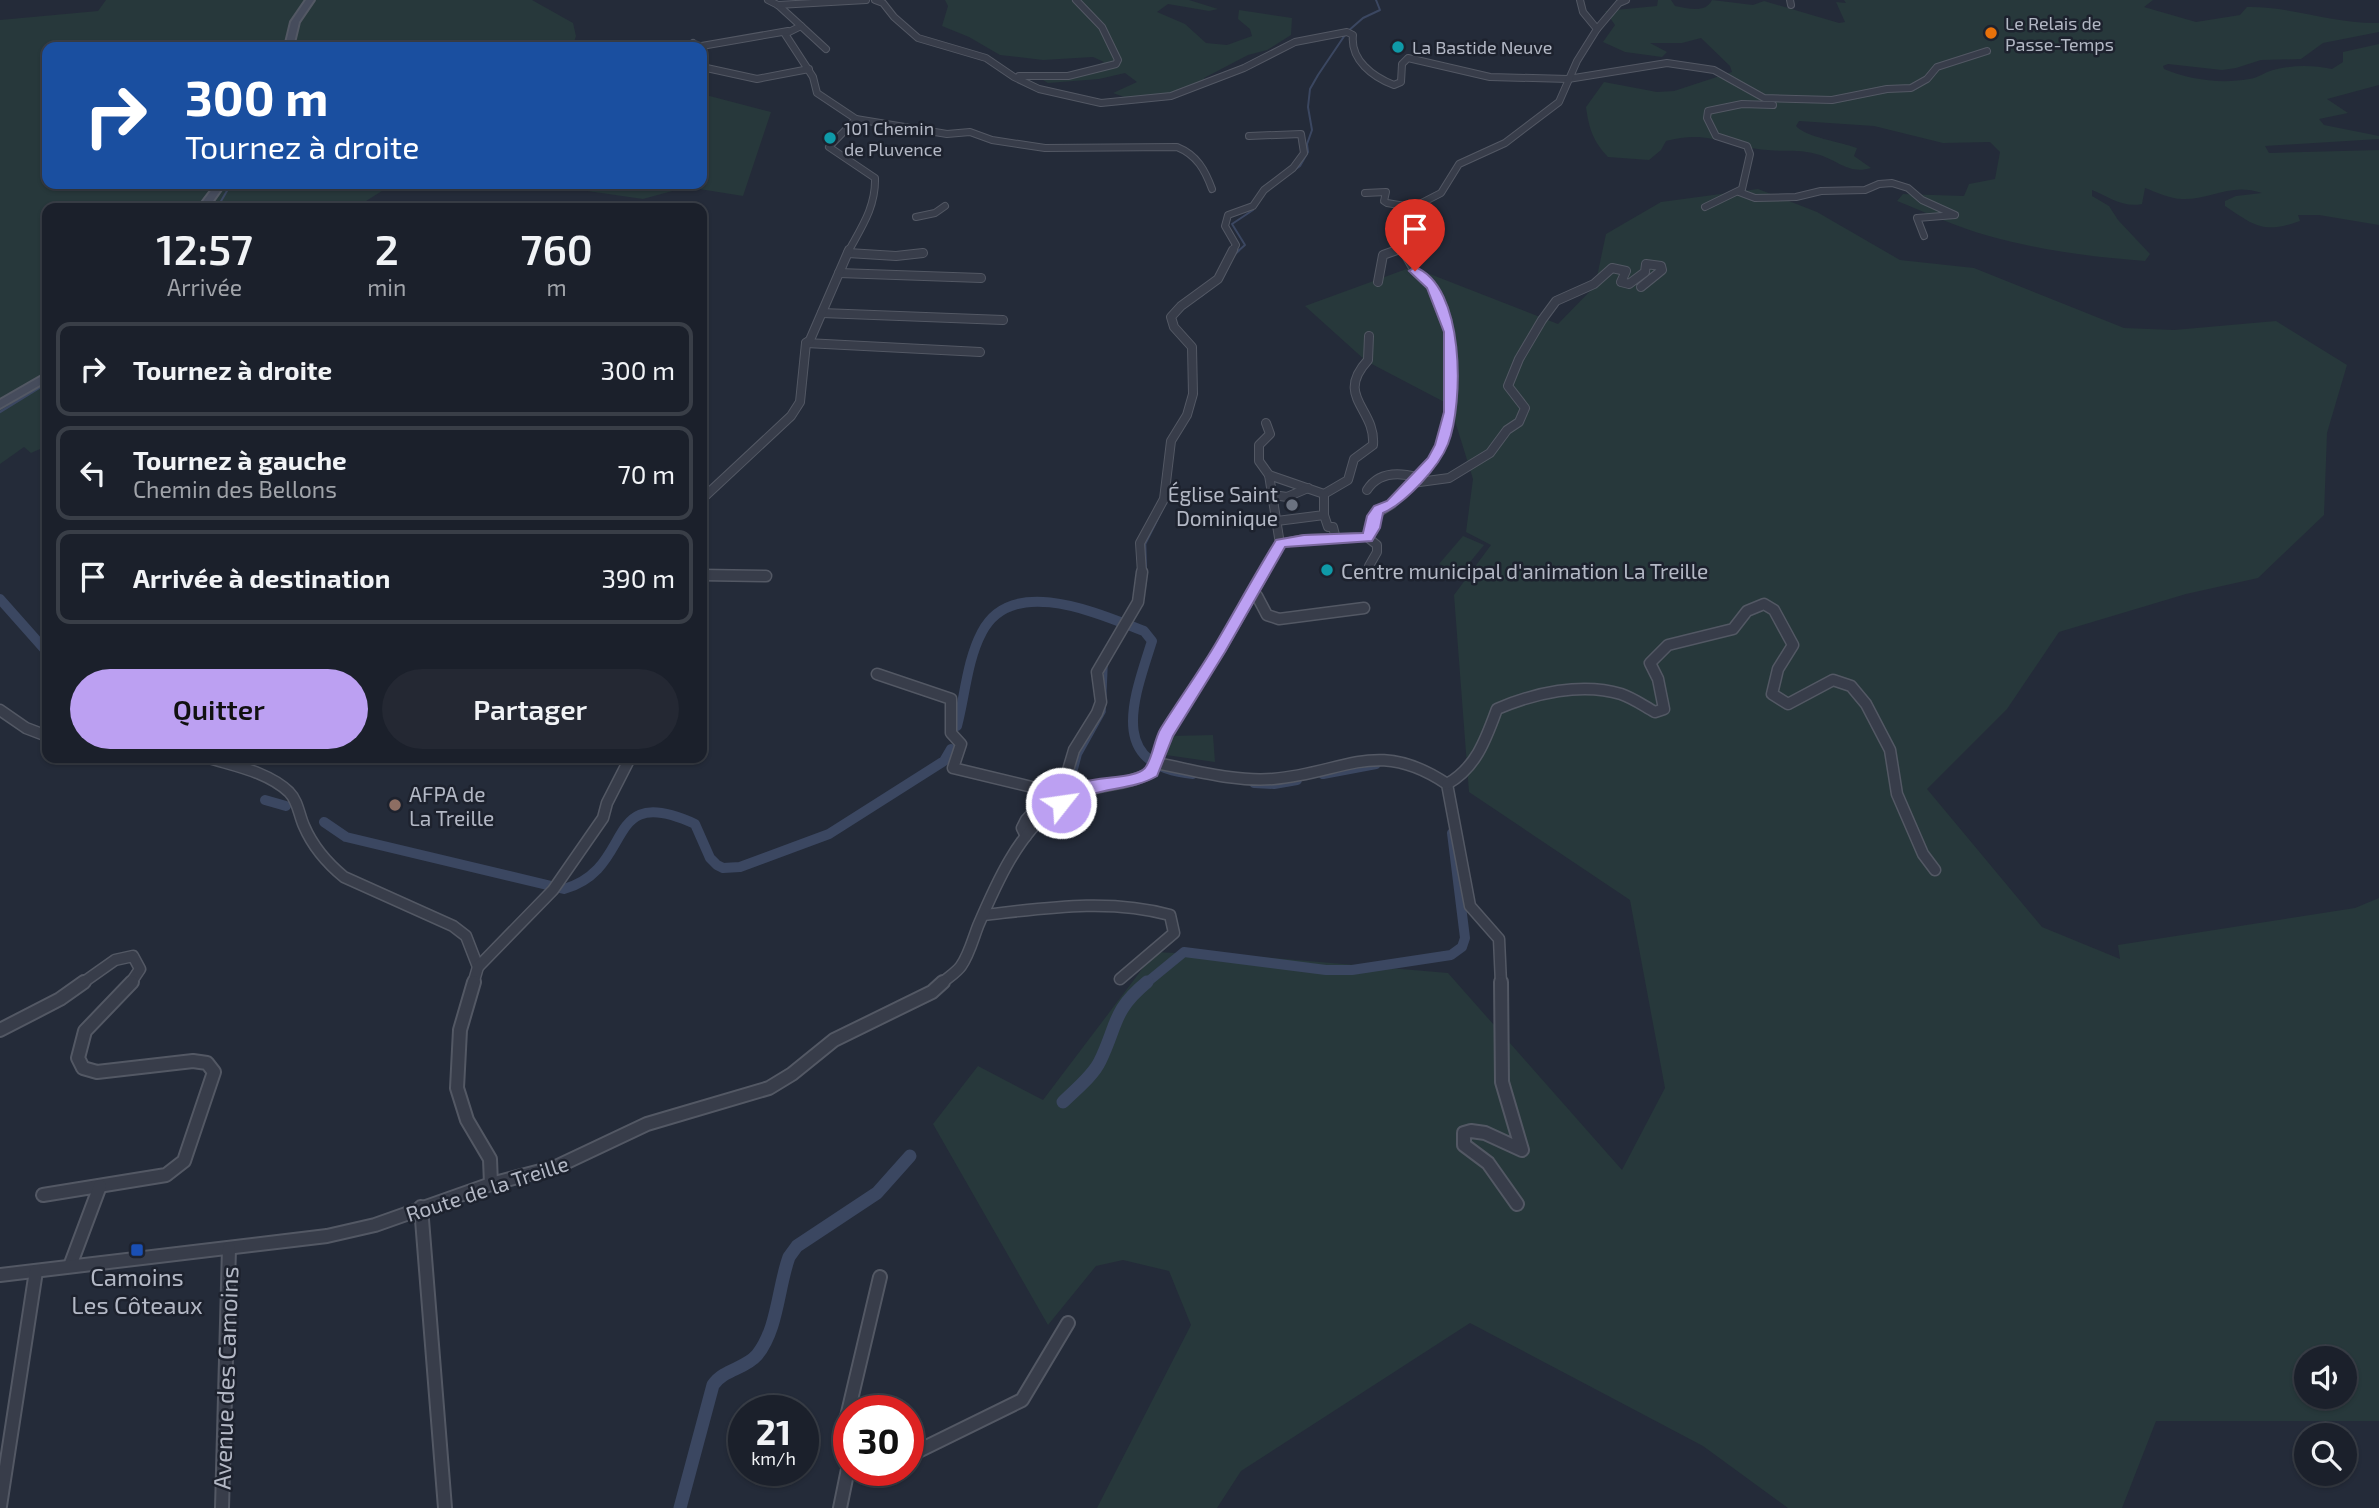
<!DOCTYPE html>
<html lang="fr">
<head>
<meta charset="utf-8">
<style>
	body { margin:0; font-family:"Exo 2",sans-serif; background:#242833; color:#f1f3f6; height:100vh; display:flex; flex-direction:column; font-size:26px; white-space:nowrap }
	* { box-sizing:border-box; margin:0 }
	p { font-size:23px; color:#a0a3a9 }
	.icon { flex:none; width:38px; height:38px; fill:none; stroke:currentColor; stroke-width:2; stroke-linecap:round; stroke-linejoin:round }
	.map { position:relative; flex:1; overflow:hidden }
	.panel { position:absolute; left:42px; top:203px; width:665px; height:560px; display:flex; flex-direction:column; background:#1b202b; border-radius:14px; box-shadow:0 2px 5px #0004,0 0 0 2px #393e47 }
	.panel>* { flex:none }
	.top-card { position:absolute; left:42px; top:42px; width:665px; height:147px; border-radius:14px; box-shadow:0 2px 5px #0004,0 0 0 2px #393e47; background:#1a4fa0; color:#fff; overflow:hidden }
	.tools { position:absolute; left:2294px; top:1346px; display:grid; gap:14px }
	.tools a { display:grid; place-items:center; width:63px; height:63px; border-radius:50%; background:#1b202b; box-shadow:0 2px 5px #0004,0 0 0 2px #393e47; font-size:35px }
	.speed { position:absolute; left:728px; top:1395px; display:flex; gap:14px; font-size:35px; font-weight:700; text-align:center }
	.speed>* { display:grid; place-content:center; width:91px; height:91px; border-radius:50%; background:#1b202b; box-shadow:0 2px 5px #0004,0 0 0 2px #393e47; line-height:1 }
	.speed small { font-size:18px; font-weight:400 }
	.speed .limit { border:10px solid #d22; background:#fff; color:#111 }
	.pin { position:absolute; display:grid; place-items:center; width:60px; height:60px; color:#fff; margin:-72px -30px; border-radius:50% 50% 50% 0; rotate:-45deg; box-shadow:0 0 7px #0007 }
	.pin .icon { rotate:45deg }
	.me { position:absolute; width:77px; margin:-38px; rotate:60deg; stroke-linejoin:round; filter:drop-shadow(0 0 5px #0008) }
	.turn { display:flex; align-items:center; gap:24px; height:147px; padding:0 28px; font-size:32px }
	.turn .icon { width:91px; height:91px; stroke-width:2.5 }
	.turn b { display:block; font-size:49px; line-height:60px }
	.eta { display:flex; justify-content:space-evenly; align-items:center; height:119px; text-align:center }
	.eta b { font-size:42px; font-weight:600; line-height:49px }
	.button { display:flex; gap:14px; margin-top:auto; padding:14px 28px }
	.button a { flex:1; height:80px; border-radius:42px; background:#bca0f2; color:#111; font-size:28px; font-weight:600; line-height:80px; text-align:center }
	.button a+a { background:#242833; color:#f1f3f6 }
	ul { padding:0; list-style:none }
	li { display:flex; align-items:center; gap:21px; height:94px; margin:0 14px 10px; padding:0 14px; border:4px solid #393e47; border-radius:14px }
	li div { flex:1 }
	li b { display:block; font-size:26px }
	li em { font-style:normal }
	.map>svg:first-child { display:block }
	.green { fill:#27383b; fill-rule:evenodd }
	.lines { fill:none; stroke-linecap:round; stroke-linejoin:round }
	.stream-far2 { stroke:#3b4761; stroke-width:2 }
	.stream-far1 { stroke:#3b4761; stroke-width:2.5 }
	.stream { stroke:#3b4761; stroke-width:3.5 }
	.canal-far1 { stroke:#3b4761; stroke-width:10 }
	.canal { stroke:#3b4761; stroke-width:13 }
	.street-far3-casing { stroke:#535864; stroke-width:8 }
	.street-far2-casing { stroke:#535864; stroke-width:10 }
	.street-far1-casing { stroke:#535864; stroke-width:13 }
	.street-casing { stroke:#535864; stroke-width:16 }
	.secondary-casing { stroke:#535864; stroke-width:4 }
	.street-far3 { stroke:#383d4a; stroke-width:6 }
	.street-far2 { stroke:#383d4a; stroke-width:8 }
	.street-far1 { stroke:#383d4a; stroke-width:10 }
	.street { stroke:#383d4a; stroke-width:12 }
	.secondary { fill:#464c5c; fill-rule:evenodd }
	.route { fill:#bca0f2; stroke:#7a689d; stroke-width:2 }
	.food-dot { fill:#e8710a; stroke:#1d222e; stroke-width:2.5 }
	.culture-dot { fill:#0f9aa8; stroke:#1d222e; stroke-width:2.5 }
	.worship-dot { fill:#6b7280; stroke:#1d222e; stroke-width:2.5 }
	.education-dot { fill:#8d6e63; stroke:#1d222e; stroke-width:2.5 }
	.transit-dot { fill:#1a4fb4; stroke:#1d222e; stroke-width:2.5 }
	.labels { text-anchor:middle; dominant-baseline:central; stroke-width:5; stroke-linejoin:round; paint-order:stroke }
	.far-poi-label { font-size:18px; fill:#b3b8c5; stroke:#1d222e; text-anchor:start }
	.poi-label { font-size:21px; fill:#b3b8c5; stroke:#1d222e; text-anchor:start }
	.street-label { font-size:21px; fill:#b3b8c5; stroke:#1d222e }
	.near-poi-label { font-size:24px; fill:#b3b8c5; stroke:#1d222e }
	.near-street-label { font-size:24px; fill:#b3b8c5; stroke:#1d222e }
</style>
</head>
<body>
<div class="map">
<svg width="2379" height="1508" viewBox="0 0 2379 1508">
	<rect width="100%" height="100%" fill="#242b39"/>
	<!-- green -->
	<g class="green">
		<polygon points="106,0 532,0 573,23 576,36 573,45 642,42 688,47 47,47 47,184 393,184 355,208 47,208 47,446 31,453 24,447 0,464 0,20 98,11"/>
		<polygon points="945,0 1189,0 1218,9 1209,11 1168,4 1157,12 1185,24 1206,43 1227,45 1252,36 1250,29 1238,19 1239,10 1292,18 1291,35 1267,50 1248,55 1204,78 1207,84 1138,102 1113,93 1137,82 1125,73 1099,79 1048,83 1043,80 1087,73 1084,71 1104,62 1093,57 1043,60 1000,55 969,37 942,26 948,6"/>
		<path d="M 1658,0 L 1671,0 L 1675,6 C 1688,8 1705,14 1712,0 L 1753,5 L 1764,1 L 1839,23 L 1845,22 L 1836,2 L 1846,3 L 1844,0 L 2153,0 L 2144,7 L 2196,22 L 2240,15 L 2247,7 C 2291,6 2334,24 2379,23 L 2379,32 L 2323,43 L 2301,59 L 2261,60 L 2236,68 L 2222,70 L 2168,64 L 2163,66 L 2164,69 C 2190,80 2221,84 2249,79 C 2258,78 2265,72 2273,70 C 2292,65 2313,65 2332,69 L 2343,62 L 2343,52 L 2379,44 L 2379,85 L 2327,99 L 2348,113 L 2319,119 L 2324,125 L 2379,136 L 2379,139 L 2265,146 L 2269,153 L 2379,150 L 2379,225 L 2319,215 L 2298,215 L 2300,221 C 2263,234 2255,226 2225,206 L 2225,201 L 2236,196 L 2262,193 C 2230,182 2212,200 2182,199 C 2170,199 2156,192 2145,188 L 2142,204 C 2123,208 2109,197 2092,190 L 2092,196 L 2109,206 L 2118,220 L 2150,254 L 2145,261 C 2092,257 2039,250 1989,236 C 1957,227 1927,213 1897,201 L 1903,194 L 1964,196 L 1969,184 L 1995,179 L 2000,152 L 1990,142 L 1943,143 L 1874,126 L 1799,121 L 1796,126 C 1805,137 1841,142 1857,148 L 1854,156 L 1871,168 C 1848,175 1837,159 1816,154 C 1800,149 1784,152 1767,150 C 1727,147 1709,129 1666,141 L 1661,150 L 1649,160 L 1608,157 C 1593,141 1589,129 1586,107 L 1604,82 L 1657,92 L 1674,91 L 1732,72 L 1730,66 L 1701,38 L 1682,43 L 1650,43 L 1667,52 L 1662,57 L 1625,52 L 1603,42 L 1615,25 L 1605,11 L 1657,6 Z"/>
		<polygon points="702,94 771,112 743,196 687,187 643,199 539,184 702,184"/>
		<path d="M 1758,189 L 1817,212 L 1900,260 L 1974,268 L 2124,328 L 2174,330 L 2276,321 L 2347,365 L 2327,433 L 2324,515 L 2258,578 L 2186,594 L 2059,632 L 2007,709 L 1927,789 L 2042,927 L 2120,959 L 2118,945 L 2355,908 L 2379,898 L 2379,1421 L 2156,1421 L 2122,1508 L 1788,1508 L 1703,1446 L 1470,1323 L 1241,1471 L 1217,1508 L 1097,1508 L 1191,1325 L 1169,1271 L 1123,1260 L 1096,1266 L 1048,1325 L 933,1124 L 978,1066 L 1043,1100 L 1155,952 L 1260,957 L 1448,973 L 1622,1170 L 1665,1088 L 1630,900 L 1469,792 L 1454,595 L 1491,545 L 1466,532 L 1473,479 L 1450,405 L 1366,361 L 1305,306 L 1412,267 L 1558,324 L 1595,286 L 1606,234 L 1661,202 ZM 2306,1358 L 2345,1358 L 2345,1396 L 2306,1396 Z"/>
		<polygon points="1463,536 1484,545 1461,573 1439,564"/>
		<polygon points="1213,735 1215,762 1166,755 1171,736"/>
	</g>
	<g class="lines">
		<!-- stream-far2 -->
		<g class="stream-far2">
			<polyline points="1277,183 1300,166 1308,152 1307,144 1312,130 1308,107 1310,89 1318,75 1347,32 1363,18 1380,10 1376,0"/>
			<polyline points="217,208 231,184"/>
			<polyline points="1237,252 1245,245 1232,224 1253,210"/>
		</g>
		<!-- stream-far1 -->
		<g class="stream-far1">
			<polyline points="1233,256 1239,250"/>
			<polyline points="1201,296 1222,279 1230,263"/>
			<polyline points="0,412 47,383"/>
			<polyline points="1146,573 1145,544 1166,502"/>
		</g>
		<!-- stream -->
		<g class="stream">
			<polyline points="1144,590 1146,572"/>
			<polyline points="1074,778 1080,755 1104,712 1106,665"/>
		</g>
		<!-- canal-far1 -->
		<g class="canal-far1">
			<polyline points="0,599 47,652"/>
			<path d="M 957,726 C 965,696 967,660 982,632 C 1012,574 1099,614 1144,631 L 1152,641 C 1134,698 1106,766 1193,774"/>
			<polyline points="1323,774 1376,764"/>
			<polyline points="1254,783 1274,784 1297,780"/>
			<polyline points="265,800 286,806"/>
			<path d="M 324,822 L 346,837 L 564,889 C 637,868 601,781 695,824 L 710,858 L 717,865 L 723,868 L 740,867 L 829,834 L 944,761 L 951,749"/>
			<polyline points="1145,984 1184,952 1326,970 1352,970 1451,955 1462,947 1465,938 1452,833"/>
		</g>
		<!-- canal -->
		<g class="canal">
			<path d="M 1063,1102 C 1075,1090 1093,1076 1100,1061 C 1118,1024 1112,1011 1147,982"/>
			<path d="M 680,1508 L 713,1385 C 724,1369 745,1369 757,1355 C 778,1329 778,1287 789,1257 L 797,1246 L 877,1193 L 910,1156"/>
		</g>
		<!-- street-far3 casing -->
		<g class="street-far3-casing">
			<g id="street-far3">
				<path d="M 768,0 L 778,5 L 801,26 L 785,34 L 813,77 L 817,93 L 856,119 L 829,147 L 875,178 C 876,207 861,228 848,252"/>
				<path d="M 875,0 L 883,3 L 894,17 L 918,38 L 986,58 L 1014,77 L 1039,89 L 1101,103 L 1171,96 L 1244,68 L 1295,42 L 1347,32 L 1353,35 C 1350,60 1373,77 1394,85 L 1401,82 L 1402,64 L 1408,58 L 1490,77 L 1568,79 L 1667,63 L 1714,70 L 1764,98 L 1832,100 L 1887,89 L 1911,88 L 1927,79 L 1937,67 L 1987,51"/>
				<polyline points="1580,0 1583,12 1597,29"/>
				<polyline points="1790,0 1791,5"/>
				<polyline points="778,5 866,0"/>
				<polyline points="801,26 826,49"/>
				<polyline points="693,43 696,47 788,31"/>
				<polyline points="702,67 757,79 809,69"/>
				<polyline points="1019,76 1068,76 1116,64 1118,60 1102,27 1076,0"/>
				<path d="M 856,119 L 947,134 L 970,132 L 992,140 L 1045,148 L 1177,147 C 1197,155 1205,170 1212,189"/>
				<polyline points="1739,192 1755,198 1796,197 1821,191 1865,190 1879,184 1892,183 1908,188 1922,200 1955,215 1917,218 1924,236"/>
				<polyline points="1365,193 1386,192 1384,201 1387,203 1411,207"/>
				<polyline points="1705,207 1742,189 1750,154 1747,146 1716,136 1707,118 1708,111 1742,104 1773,105"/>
				<polyline points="916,217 935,213 945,206"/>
				<polyline points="1232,252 1236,245 1225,226 1228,215 1253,206 1264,190 1293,168 1304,153 1301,134 1249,136"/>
				<polyline points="1392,252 1402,249"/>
				<polyline points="1404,252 1402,249 1408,210 1441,193 1459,164 1505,143 1559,102 1577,61 1597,29 1619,3 1626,0"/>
			</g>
		</g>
		<!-- street-far2 casing -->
		<g class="street-far2-casing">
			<g id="street-far2">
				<polyline points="848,253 896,256 923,253"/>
				<polyline points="839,273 981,278"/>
				<polyline points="1378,282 1383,255 1397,250"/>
				<polyline points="822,313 1003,320"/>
				<polyline points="806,343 980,352"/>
				<polyline points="1266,423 1270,434 1259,445 1259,461 1269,475 1280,544"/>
				<path d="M 1269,475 L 1324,494 L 1348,480 L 1354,459 L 1373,445 C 1376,408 1334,397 1368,360 L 1369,336"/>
				<polyline points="1412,483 1449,478 1490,453 1507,430 1519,422 1525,408 1508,386 1519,359 1542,320 1556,301 1594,284 1612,268 1626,271 1621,282 1629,284 1645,272 1646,264 1661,266 1662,270 1641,287"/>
				<path d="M 1367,490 C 1378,472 1398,472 1417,477"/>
				<polyline points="1273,495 1287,497 1308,488"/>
				<polyline points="702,499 791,416 800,402 806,343 810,340 849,250"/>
				<polyline points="1324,515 1328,527 1333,527 1336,539"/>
				<polyline points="1277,521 1324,515 1324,494"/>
				<polyline points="1367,537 1373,528 1373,516 1392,504 1433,460 1441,445 1451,413 1452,350 1447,322 1432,287 1415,271 1403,250"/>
				<polyline points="1367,537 1377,545 1377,552 1369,566"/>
				<polyline points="1280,544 1304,539 1367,537"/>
				<polyline points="1142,573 1140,543 1164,499 1171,441 1187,415 1193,394 1192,347 1174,327 1171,317 1181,306 1218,279 1233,250"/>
				<polyline points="1263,573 1280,544"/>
			</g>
		</g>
		<!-- street-far1 casing -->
		<g class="street-far1-casing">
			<g id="street-far1">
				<polyline points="702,575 766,576"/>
				<polyline points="1252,594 1257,596 1267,615 1279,619 1364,608"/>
				<polyline points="877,674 951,699 951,733 961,744 953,768 1036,788 1037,809"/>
				<polyline points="0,710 26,728 47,736"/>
				<path d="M 209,758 C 235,766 268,772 289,792 C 298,801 299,815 304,826 C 313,847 327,863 344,877 L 453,926 L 466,936 L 478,967"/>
				<path d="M 1156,763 C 1194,770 1234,782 1273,779 C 1345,773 1377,737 1447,784 L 1470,906 L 1499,939 L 1501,984"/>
				<path d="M 1447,784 C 1476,768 1486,739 1497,709 C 1534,693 1582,682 1621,694 C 1633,698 1644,706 1655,712 L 1664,709 L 1658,679 L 1650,663 L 1668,645 L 1733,629 L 1747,611 L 1764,604 L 1774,610 L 1793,645 L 1778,669 L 1772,694 L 1788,704 L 1833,680 L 1851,686 L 1866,704 L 1890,750 L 1897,794 L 1923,854 L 1935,870"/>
				<polyline points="1026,836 1022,828 1026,820 1066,777 1074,750 1097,713 1101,702 1097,672 1138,602 1142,572"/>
				<path d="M 984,915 C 1046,908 1109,898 1170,915 L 1174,933 L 1120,979"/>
				<polyline points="81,984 115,960 133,956 140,969 130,984"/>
				<polyline points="473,984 478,967 553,890 603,818 607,803 630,758"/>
				<path d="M 941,984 C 947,978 956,973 961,966 C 969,955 973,939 978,926 C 996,884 1018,833 1057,805 C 1092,780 1119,790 1152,772 L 1165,734 L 1220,649 L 1264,572"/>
			</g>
		</g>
		<!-- street casing -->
		<g class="street-casing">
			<g id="street">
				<polyline points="474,982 460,1030 457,1088 467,1120 490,1159 491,1184"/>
				<polyline points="1501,982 1502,1082 1522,1150 1485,1133 1471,1131 1464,1133 1464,1145 1488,1163 1517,1204"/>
				<polyline points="0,1030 60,999 84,982"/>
				<polyline points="43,1195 166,1175 184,1161 214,1072 207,1063 193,1061 97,1072 83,1068 78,1058 85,1031 132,982"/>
				<polyline points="421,1207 445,1508"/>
				<polyline points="70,1266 100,1186"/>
				<polyline points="0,1275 327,1236 375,1225 491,1184 556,1167 647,1124 769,1088 792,1074 834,1040 932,992 943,982"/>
				<polyline points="908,1456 1022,1400 1068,1323"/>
				<polyline points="849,1461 844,1434 846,1421 880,1277"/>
				<polyline points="0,1506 36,1271"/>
				<polyline points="222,1508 229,1248"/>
				<polyline points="840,1508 849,1464"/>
			</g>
		</g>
		<!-- secondary casing -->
		<g class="secondary-casing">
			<g id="secondary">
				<polygon points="306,0 314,0 299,22 293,47 285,47 291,22"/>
				<polygon points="216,184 225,184 208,208 198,208"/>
				<polygon points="47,373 47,381 0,408 0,400"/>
			</g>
		</g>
		<!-- street-far3 -->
		<use href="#street-far3" class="street-far3"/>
		<!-- street-far2 -->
		<use href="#street-far2" class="street-far2"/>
		<!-- street-far1 -->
		<use href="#street-far1" class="street-far1"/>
		<!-- street -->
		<use href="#street" class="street"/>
		<!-- secondary -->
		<use href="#secondary" class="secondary"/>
	</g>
	<!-- route -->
	<path class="route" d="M 1415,267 C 1465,286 1464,402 1448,444 C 1439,467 1406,503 1383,513 L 1380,528 L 1372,541 L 1285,547 L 1225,652 L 1173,736 L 1157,776 C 1128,793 1093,785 1066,808 L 1055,808 L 1052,803 C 1071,769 1130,784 1145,768 C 1153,758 1154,739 1161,728 C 1179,699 1199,672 1216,643 C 1236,609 1255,574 1276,540 L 1304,535 L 1363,533 L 1367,516 L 1374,506 L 1387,501 L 1428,458 L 1435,445 L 1444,412 L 1444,332 L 1427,288 L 1409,271 Z"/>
	<!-- markers -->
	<circle class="food-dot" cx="1991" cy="33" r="7"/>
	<g class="culture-dot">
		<circle cx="1398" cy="47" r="7"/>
		<circle cx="830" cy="138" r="7"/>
		<circle cx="1327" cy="570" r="7"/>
	</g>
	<circle class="worship-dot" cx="1292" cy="505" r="7"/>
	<circle class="education-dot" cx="395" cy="805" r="7"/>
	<rect class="transit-dot" x="130" y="1243" width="14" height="14" rx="3.5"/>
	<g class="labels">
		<!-- far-poi labels -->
		<g class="far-poi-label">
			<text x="2005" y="23">Le Relais de<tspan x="2005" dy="21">Passe-Temps</tspan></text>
			<text x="1412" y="47">La Bastide Neuve</text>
			<text x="844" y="128">101 Chemin<tspan x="844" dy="21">de Pluvence</tspan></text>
		</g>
		<!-- poi labels -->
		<g class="poi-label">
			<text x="1278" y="493" text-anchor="end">Église Saint<tspan x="1278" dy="24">Dominique</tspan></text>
			<text x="1341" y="570">Centre municipal d'animation La Treille</text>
			<text x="409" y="793">AFPA de<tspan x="409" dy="24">La Treille</tspan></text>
		</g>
		<!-- street labels -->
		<g class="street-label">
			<text transform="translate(487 1188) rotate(-18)">Route de la Treille</text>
		</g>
		<!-- near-poi labels -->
		<g class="near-poi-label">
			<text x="137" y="1276">Camoins<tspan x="137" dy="28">Les Côteaux</tspan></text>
		</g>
		<!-- near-street labels -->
		<g class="near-street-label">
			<text transform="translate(225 1378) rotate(-88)">Avenue des Camoins</text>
		</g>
	</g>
</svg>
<div class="tools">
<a><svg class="icon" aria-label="sound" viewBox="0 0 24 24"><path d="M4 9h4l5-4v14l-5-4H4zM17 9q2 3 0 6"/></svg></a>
<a><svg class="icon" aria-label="search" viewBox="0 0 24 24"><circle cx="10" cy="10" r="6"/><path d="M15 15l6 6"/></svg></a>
</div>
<div class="speed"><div>21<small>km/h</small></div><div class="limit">30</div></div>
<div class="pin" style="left:1415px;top:271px;background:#d93025"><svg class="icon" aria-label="arrive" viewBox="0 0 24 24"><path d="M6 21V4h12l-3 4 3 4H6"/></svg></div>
<svg class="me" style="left:1061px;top:803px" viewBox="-20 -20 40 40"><circle r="17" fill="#bca0f2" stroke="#fff" stroke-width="3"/><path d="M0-11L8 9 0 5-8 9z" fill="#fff"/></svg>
<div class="top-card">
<div class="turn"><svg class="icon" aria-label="right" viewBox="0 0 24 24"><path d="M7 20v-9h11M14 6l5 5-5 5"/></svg><div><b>300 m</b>Tournez à droite</div></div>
</div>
<section class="panel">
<div class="eta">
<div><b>12:57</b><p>Arrivée</p></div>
<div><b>2</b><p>min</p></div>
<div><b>760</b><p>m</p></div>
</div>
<ul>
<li><svg class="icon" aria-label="right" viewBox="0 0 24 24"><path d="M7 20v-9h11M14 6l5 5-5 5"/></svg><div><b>Tournez à droite</b></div><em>300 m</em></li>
<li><svg class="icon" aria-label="left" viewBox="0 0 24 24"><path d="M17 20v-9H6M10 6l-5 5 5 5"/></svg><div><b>Tournez à gauche</b><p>Chemin des Bellons</p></div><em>70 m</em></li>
<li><svg class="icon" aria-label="arrive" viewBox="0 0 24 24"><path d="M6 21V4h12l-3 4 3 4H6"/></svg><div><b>Arrivée à destination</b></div><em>390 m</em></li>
</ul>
<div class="button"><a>Quitter</a><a>Partager</a></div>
</section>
</div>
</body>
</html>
